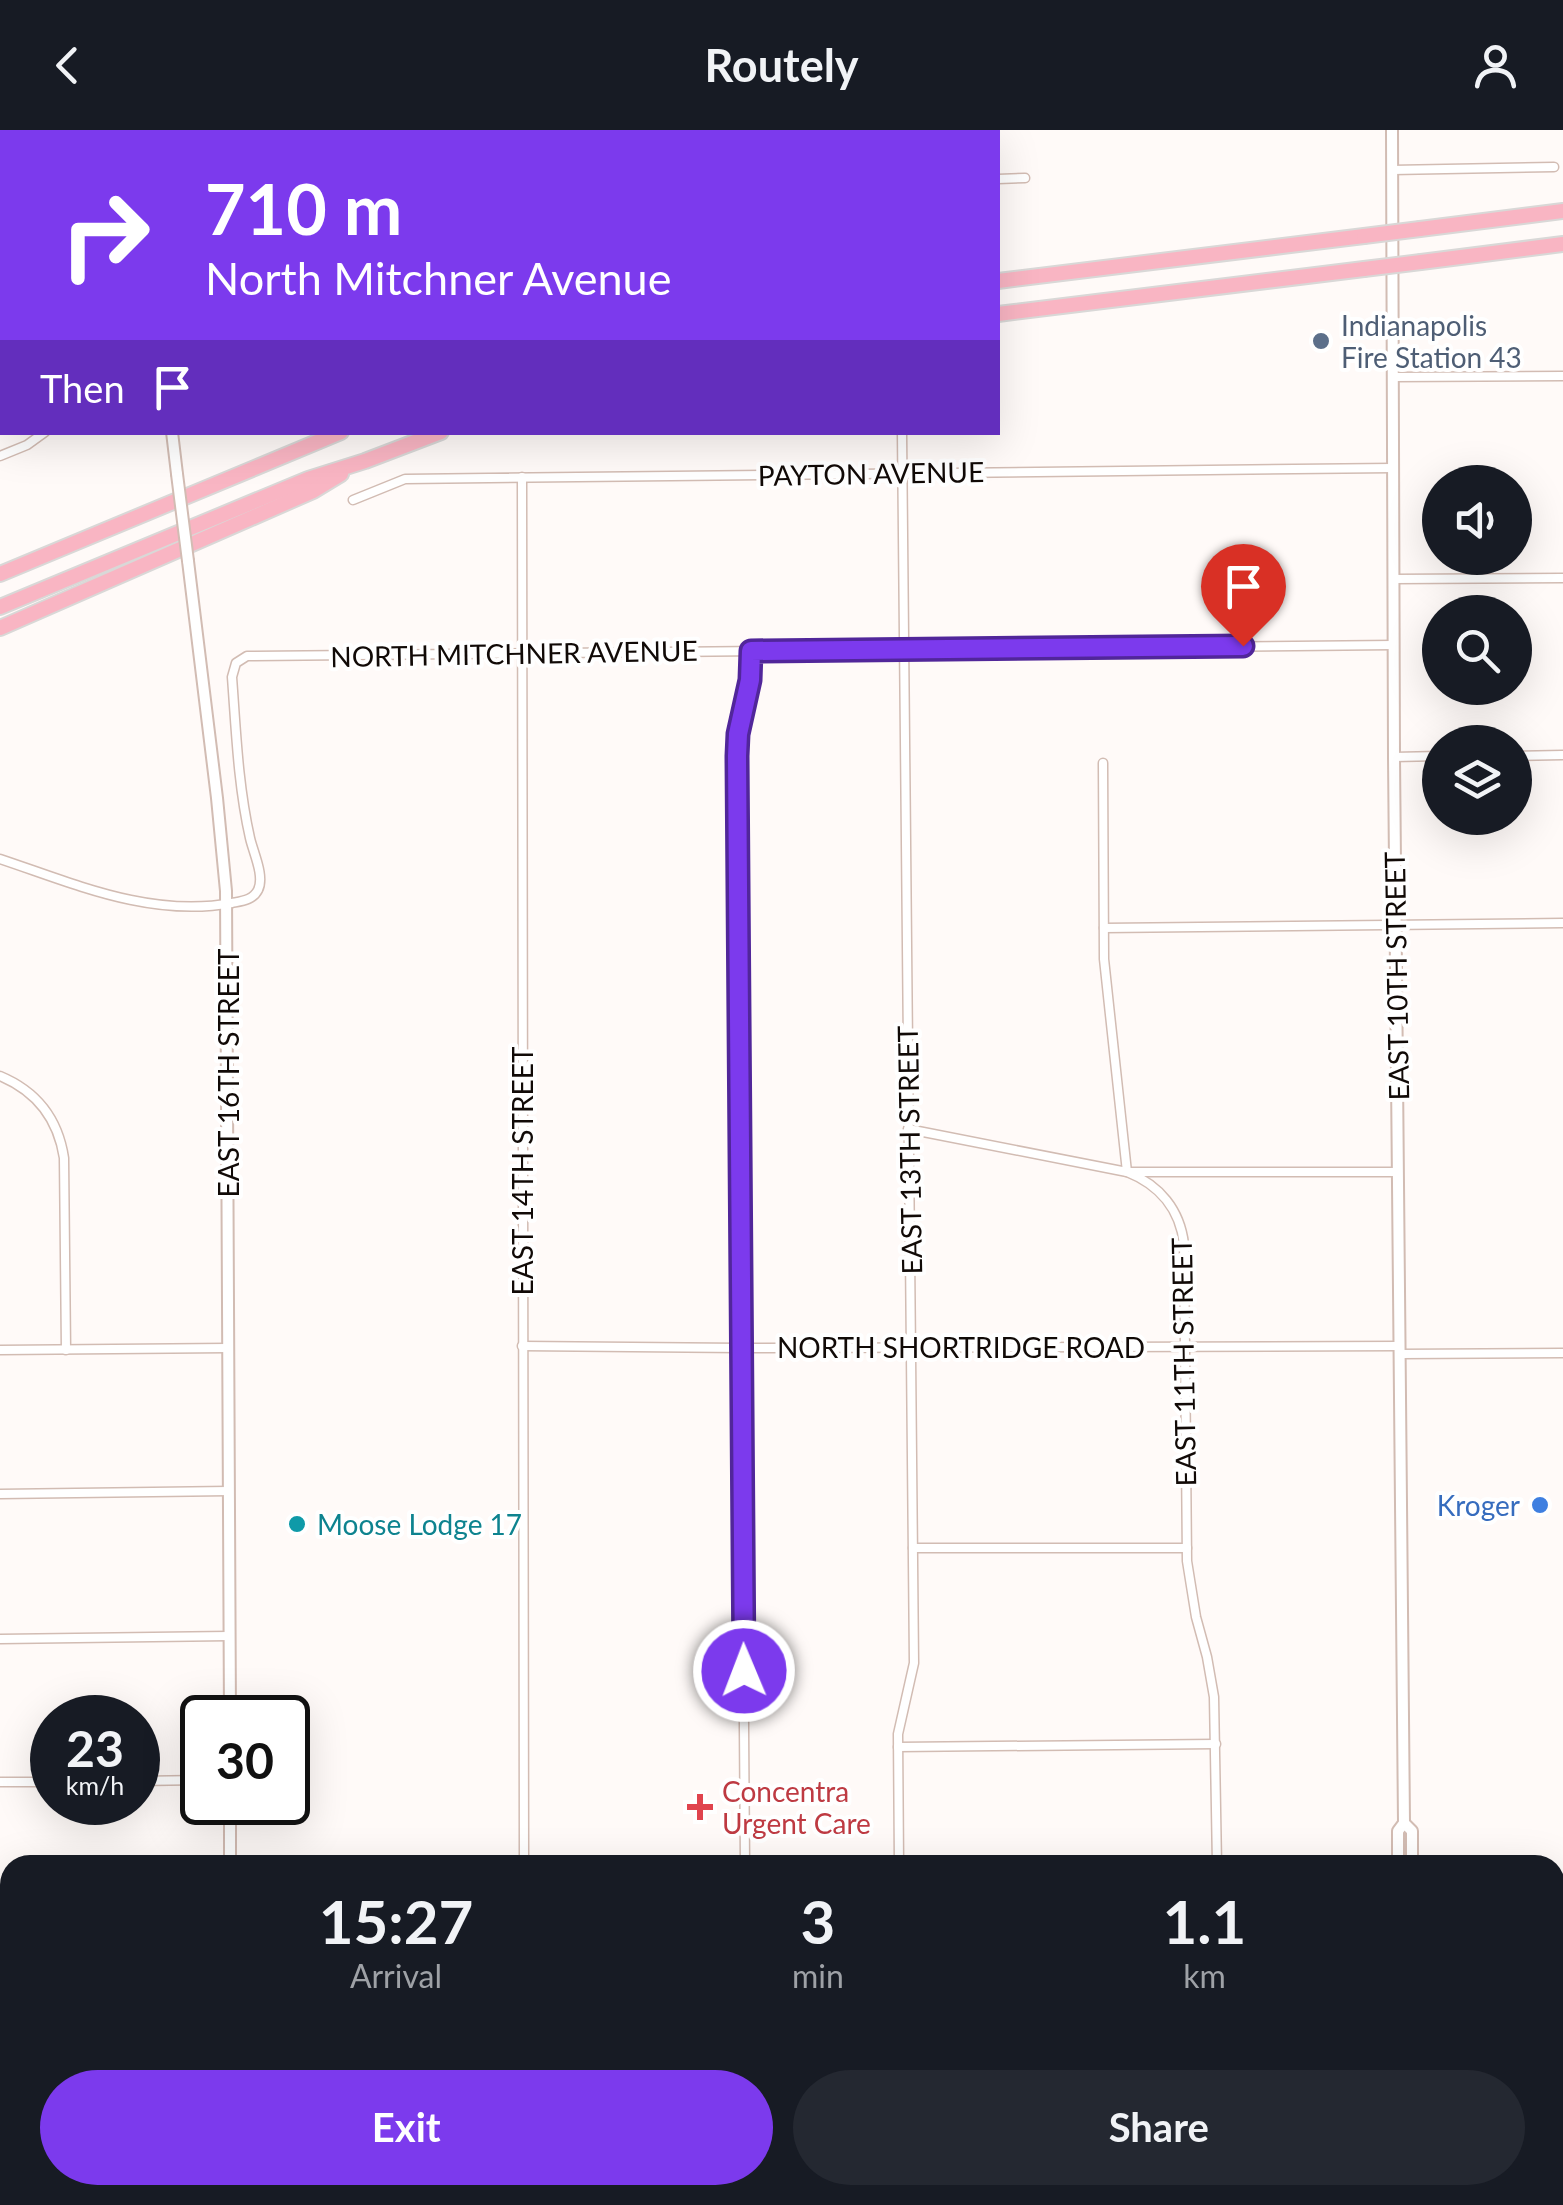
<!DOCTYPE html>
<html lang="en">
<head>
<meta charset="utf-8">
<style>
	body { margin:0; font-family:Lato,sans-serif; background:#242831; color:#f1f3f6; height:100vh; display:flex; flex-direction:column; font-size:38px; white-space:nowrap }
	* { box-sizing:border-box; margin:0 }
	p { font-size:32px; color:#9ea1a6 }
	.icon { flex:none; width:55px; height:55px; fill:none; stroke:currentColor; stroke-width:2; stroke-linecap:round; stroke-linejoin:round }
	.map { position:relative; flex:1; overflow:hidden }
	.side { position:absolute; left:0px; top:1725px; width:1565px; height:350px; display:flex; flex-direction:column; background:#171b24; border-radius:30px 30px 0 0; box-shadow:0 10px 40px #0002 }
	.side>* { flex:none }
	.banner { position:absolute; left:0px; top:0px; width:1000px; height:305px; box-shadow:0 10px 40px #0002; background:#7c3aed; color:#fff; overflow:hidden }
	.controls { position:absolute; left:1422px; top:335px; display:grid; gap:20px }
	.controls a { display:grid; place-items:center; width:110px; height:110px; border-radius:50%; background:#171b24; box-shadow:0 10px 40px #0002; font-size:50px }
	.speed { position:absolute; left:30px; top:1565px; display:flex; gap:20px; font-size:50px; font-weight:700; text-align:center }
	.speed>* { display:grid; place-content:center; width:130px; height:130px; border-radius:50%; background:#171b24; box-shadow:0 10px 40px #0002; line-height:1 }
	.speed small { font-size:25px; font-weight:400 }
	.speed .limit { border:5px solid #111; border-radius:15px; background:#fff; color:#111 }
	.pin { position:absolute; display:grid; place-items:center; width:85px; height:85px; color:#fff; margin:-102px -42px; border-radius:50% 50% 50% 0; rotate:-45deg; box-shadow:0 0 10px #0007 }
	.pin .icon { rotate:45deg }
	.me { position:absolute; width:110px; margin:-55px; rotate:359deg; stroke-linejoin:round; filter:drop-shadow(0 0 8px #0008) }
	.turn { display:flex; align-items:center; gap:35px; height:210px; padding:0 40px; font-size:45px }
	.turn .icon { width:130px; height:130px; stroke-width:2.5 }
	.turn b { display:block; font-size:70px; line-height:85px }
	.then { display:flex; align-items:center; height:95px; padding:0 40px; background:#0003; gap:20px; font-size:38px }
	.eta { display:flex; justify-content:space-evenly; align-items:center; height:170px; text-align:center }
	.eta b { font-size:60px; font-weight:700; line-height:70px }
	.action { display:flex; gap:20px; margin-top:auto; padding:20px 40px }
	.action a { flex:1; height:115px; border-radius:60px; background:#7c3aed; color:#fff; font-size:40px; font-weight:700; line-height:115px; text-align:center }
	.action a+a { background:#242831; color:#f1f3f6 }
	header { display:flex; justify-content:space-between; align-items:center; height:130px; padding:0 40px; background:#171b24; font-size:45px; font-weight:700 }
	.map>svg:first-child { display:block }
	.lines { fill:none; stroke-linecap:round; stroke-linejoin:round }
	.stream { stroke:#aad0fa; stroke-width:2.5 }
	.street-casing { stroke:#d2bcb3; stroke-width:11 }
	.secondary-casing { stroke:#d2bcb3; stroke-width:14 }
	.primary-casing { stroke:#d9d8d7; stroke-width:15 }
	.highway-casing { stroke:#d9d8d7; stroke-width:18 }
	.street { stroke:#fff; stroke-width:8 }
	.secondary { stroke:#fff; stroke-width:10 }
	.primary { stroke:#fbd3db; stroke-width:11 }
	.highway { stroke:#f9b5c3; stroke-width:14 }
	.secondary-bridge-casing { stroke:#d2bcb3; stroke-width:14; stroke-linecap:butt }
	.highway-bridge-casing { stroke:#d9d8d7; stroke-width:18; stroke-linecap:butt }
	.secondary-bridge { stroke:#fff; stroke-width:10 }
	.highway-bridge { stroke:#f9b5c3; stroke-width:14 }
	.route-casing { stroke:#51269a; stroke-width:25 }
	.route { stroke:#7c3aed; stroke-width:18 }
	.service-dot { fill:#5c6f8a; stroke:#fff; stroke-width:4 }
	.shop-dot { fill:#3f7fe0; stroke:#fff; stroke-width:4 }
	.culture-dot { fill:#0f9aa8; stroke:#fff; stroke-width:4 }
	.health-dot { fill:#e0444e; stroke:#fff; stroke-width:4 }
	.labels { text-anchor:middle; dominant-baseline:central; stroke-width:8; stroke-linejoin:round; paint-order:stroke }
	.service-label { font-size:28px; fill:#4e5e75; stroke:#fff; text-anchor:start }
	.street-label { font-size:28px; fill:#110a07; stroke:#fff }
	.shop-label { font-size:28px; fill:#366cbe; stroke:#fff; text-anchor:end }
	.culture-label { font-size:28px; fill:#0d838f; stroke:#fff; text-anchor:start }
	.health-label { font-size:28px; fill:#be3a42; stroke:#fff; text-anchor:start }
</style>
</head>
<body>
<header><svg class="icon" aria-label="back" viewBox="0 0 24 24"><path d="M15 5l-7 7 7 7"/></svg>Routely<svg class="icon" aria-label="person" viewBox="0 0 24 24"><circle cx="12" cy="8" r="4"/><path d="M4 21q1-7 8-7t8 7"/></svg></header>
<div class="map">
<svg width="1563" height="2075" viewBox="0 0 1563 2075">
	<rect width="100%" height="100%" fill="#fffaf8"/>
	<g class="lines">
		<!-- stream -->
		<polyline class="stream" points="988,2065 995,2075"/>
		<!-- street casing -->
		<g class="street-casing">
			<g id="street">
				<polyline points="21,0 24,2"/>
				<polyline points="738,0 738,2"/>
				<polyline points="902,0 902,2"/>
				<polyline points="127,2 127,0"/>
				<polyline points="158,2 162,2"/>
				<polyline points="422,2 427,0"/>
				<polyline points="1392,40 1554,37"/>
				<polyline points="998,49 1025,48"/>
				<polyline points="0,114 2,114"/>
				<polyline points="1393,247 1563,246"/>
				<polyline points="0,326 27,315 45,302"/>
				<polyline points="522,347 524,1735"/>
				<polyline points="353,370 405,349 1393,338"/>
				<polyline points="1393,449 1563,448"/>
				<polyline points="1515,626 1563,625"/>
				<polyline points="1394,627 1440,626"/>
				<path d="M 1103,633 L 1104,829 L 1127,1042 C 1160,1055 1180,1080 1184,1114 L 1187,1431 L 1196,1487 L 1207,1527 L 1214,1567 L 1217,1735"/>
				<path d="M 0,729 C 75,754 151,788 232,773 C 242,771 253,770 258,760 C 265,746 253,722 250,708 C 238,655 236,600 232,547 L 236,533 L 247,526 L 1394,515"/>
				<polyline points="1104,798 1563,793"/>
				<path d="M 0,946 C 36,961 58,989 64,1028 L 66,1220"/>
				<polyline points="908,999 1127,1042 1398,1042"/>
				<polyline points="522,1216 741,1218 1400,1216"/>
				<polyline points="0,1220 228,1218"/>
				<polyline points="1400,1224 1563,1223"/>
				<polyline points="0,1364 229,1361"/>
				<polyline points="913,1418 1187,1418"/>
				<polyline points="0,1509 229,1506"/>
				<polyline points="898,1617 1216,1614"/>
				<polyline points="138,1651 202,1650"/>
				<polyline points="0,1652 52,1652"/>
				<path d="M 745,1735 L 737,626 C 738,590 751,557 751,521"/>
				<polyline points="899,1735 898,1604 914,1533 902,302"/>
				<polyline points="867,2065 867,2075"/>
				<polyline points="958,2065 958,2075"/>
				<polyline points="1159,2065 1159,2075"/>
				<polyline points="1323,2065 1323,2075"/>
			</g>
		</g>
		<!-- secondary casing -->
		<g class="secondary-casing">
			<g id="secondary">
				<polyline points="1392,0 1394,627 1404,1693 1398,1701 1398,1735"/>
				<polyline points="201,2 202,0"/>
				<polyline points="172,302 177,344"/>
				<polyline points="188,431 217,668 226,761 230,1588"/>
				<polyline points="230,1672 230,1735"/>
				<polyline points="1404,1693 1412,1701 1412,1735"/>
				<polyline points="234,2065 234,2075"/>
				<polyline points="1409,2065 1409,2075"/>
			</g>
		</g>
		<!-- primary casing -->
		<g class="primary-casing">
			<g id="primary">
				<polyline points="1555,1796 1563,1798"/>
				<polyline points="0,1814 10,1813"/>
				<polyline points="1555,1816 1563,1814"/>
			</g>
		</g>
		<!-- highway casing -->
		<g class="highway-casing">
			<g id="highway">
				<polyline points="1420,99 1563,81"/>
				<polyline points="1421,132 1563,114"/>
				<polyline points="998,151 1364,106"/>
				<polyline points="998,184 1364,139"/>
				<polyline points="0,444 341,302"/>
				<polyline points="0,477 308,349 365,331 441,302"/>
				<polyline points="0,498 313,361 341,344"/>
			</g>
		</g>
		<!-- street -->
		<use href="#street" class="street"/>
		<!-- secondary -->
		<use href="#secondary" class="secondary"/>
		<!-- primary -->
		<use href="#primary" class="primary"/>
		<!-- highway -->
		<use href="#highway" class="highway"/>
		<!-- secondary-bridge casing -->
		<g class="secondary-bridge-casing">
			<polyline id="secondary-bridge" points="177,344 188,431"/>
		</g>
		<!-- highway-bridge casing -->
		<g class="highway-bridge-casing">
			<g id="highway-bridge">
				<polyline points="1364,106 1420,99"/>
				<polyline points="1364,139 1421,132"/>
			</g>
		</g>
		<!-- secondary-bridge -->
		<use href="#secondary-bridge" class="secondary-bridge"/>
		<!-- highway-bridge -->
		<use href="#highway-bridge" class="highway-bridge"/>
	</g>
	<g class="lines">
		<!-- route casing -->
		<g class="route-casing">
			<polyline id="route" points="744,1541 737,626 738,604 750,550 751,521 1243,516"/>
		</g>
		<!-- route -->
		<use href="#route" class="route"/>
	</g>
	<!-- markers -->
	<circle class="service-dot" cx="1321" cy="211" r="10"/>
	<circle class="shop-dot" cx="1540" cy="1375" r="10"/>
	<circle class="culture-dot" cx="297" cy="1394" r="10"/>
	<path class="health-dot" d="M695 1662h10v10h10v10h-10v10h-10v-10h-10v-10h10z"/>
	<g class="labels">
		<!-- service labels -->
		<g class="service-label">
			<text x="1341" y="195">Indianapolis<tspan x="1341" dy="32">Fire Station 43</tspan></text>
		</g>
		<!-- street labels -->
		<g class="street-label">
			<text transform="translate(871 343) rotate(-1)">PAYTON AVENUE</text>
			<text transform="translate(514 523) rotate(-1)">NORTH MITCHNER AVENUE</text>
			<text transform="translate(1396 846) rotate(-91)">EAST 10TH STREET</text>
			<text transform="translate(228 943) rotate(-90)">EAST 16TH STREET</text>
			<text transform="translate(909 1020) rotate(-91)">EAST 13TH STREET</text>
			<text transform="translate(522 1041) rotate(-90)">EAST 14TH STREET</text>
			<text x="961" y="1217">NORTH SHORTRIDGE ROAD</text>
			<text transform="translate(1183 1232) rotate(-91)">EAST 11TH STREET</text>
		</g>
		<!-- shop labels -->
		<g class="shop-label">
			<text x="1520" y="1375">Kroger</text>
		</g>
		<!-- culture labels -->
		<g class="culture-label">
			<text x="317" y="1394">Moose Lodge 17</text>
		</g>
		<!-- health labels -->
		<g class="health-label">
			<text x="722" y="1661">Concentra<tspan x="722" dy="32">Urgent Care</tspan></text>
		</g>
	</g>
</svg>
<div class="controls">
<a><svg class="icon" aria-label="sound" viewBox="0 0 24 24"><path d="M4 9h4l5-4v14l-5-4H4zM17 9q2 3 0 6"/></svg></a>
<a><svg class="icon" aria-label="search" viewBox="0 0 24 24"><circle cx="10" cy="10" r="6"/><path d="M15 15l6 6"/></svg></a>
<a><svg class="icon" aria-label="layers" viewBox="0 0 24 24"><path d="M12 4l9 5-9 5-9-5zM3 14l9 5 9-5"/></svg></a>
</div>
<div class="speed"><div>23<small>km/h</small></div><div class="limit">30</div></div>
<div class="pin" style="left:1243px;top:516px;background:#d93025"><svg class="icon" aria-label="arrive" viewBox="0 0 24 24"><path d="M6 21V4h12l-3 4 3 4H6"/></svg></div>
<svg class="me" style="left:744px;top:1541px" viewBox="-20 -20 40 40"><circle r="17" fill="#7c3aed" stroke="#fff" stroke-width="3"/><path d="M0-11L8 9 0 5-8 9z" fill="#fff"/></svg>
<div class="banner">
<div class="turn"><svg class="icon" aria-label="right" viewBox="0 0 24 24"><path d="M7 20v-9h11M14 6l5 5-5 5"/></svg><div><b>710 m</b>North Mitchner Avenue</div></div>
<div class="then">Then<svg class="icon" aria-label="arrive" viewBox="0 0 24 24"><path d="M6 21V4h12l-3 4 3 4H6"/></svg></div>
</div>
<section class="side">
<div class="eta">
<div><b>15:27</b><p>Arrival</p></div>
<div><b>3</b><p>min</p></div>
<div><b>1.1</b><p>km</p></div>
</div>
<div class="action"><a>Exit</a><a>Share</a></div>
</section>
</div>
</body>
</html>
